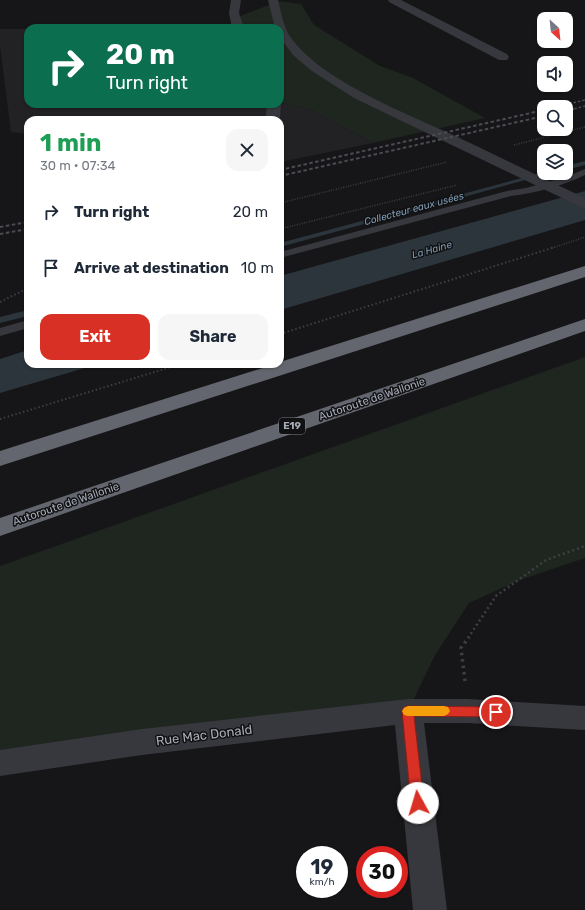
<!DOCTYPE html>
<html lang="en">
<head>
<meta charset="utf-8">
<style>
	body { margin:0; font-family:Rubik,sans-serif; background:#f6f6f7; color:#1f2937; height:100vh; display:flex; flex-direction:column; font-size:15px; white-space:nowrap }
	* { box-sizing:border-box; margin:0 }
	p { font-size:13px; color:#747a83 }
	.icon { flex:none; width:22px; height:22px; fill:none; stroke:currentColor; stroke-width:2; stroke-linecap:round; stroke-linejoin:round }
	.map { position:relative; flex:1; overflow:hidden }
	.sheet { position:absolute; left:24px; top:116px; width:260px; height:252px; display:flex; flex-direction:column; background:#fff; border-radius:12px; box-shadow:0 1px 3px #0004 }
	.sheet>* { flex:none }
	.banner { position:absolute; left:24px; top:24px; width:260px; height:84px; border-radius:12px; box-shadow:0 1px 3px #0004; background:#0b6e4f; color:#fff; overflow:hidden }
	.needle { width:26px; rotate:153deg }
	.buttons { position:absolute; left:537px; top:12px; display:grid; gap:8px }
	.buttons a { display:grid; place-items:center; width:36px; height:36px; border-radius:8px; background:#fff; box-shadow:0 1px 3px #0004; font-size:20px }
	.speed { position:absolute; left:296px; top:846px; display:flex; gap:8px; font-size:20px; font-weight:700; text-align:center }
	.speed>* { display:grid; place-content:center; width:52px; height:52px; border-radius:50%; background:#fff; box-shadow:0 1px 3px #0004; line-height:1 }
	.speed small { font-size:10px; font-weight:400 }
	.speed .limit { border:6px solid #d22; background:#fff; color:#111 }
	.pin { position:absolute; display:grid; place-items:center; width:34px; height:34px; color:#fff; margin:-17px; border:2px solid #fff; border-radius:50%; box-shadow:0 1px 4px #0007 }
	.me { position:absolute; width:44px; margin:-22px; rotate:354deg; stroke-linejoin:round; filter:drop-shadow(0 0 3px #0008) }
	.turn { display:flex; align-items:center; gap:14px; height:84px; padding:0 16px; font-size:18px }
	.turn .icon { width:52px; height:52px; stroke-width:2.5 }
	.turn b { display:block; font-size:28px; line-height:34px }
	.round { display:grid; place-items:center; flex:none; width:42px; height:42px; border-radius:12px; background:#f6f6f7 }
	.summary { display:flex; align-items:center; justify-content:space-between; height:68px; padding:0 16px }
	h1 { font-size:24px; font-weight:700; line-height:30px; color:#1e9e55 }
	.button { display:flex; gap:8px; margin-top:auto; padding:8px 16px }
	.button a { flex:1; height:46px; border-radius:12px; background:#d93025; color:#fff; font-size:16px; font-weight:700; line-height:46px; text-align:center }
	.button a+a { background:#f6f6f7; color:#1f2937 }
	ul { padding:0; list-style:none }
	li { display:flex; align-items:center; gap:12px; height:56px; padding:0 16px }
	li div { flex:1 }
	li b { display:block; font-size:15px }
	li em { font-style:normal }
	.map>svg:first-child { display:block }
	.built { fill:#222225 }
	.green { fill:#1e261f }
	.water { fill:#2c353c }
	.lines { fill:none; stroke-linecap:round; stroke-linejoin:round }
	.stream { fill:#2c353c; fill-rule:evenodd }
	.path-far3 { stroke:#3d3f44; stroke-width:1.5; stroke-dasharray:1 1.5; stroke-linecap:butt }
	.path-far2 { stroke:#3d3f44; stroke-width:2; stroke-dasharray:1.5 2.5; stroke-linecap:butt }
	.path-far1 { stroke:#3d3f44; stroke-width:2.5; stroke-dasharray:2 3; stroke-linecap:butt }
	.path { stroke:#3d3f44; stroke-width:3.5; stroke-dasharray:2.5 4; stroke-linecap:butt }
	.service { fill:#37383d; fill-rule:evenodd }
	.minor { fill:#37383d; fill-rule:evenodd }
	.tertiary { fill:#37383d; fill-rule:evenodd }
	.motorway { fill:#63666e; fill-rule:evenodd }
	.rail-far1 { stroke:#4a4c52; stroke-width:1.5; stroke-dasharray:2.5 2; stroke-linecap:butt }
	.rail { stroke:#4a4c52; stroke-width:2; stroke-dasharray:3.5 2.5; stroke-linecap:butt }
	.route { fill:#d93025; stroke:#8d1f18 }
	.slow { fill:#f59e0b }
	.labels { text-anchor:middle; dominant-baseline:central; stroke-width:3; stroke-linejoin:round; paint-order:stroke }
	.far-water-label { font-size:10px; font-style:italic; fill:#7f9bb3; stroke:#111113 }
	.shield { fill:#111113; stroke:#7b7e86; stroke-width:1 }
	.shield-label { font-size:10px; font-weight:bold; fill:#a8adb8 }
	.street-label { font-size:11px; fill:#a8adb8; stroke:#111113 }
	.near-street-label { font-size:13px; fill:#a8adb8; stroke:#111113 }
</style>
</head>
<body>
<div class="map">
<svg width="585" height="910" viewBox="0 0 585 910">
	<rect width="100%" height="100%" fill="#161618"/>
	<!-- built -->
	<g class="built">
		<polygon points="237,26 238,28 91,28"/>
		<polygon points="0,29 28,29 28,104 280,104 280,103 309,109 373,143 280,162 280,120 28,120 28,134 11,132 0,46"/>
	</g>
	<!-- green -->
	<g class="green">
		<polygon points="279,1 301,4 314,25 380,66 413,78 485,118 373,143 309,109 280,103 280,28 238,28 235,18"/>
		<polygon points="585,357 585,558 520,580 469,603 435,655 408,711 0,763 0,566"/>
	</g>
	<!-- water -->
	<g class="water">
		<polygon points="585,191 585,220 280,310 280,276"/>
		<polygon points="28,350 28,364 98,364 0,393 0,359"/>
	</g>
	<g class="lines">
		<!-- stream -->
		<g class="stream">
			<polygon points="585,161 585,165 566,170 566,166"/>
			<polygon points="544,172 551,173 280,247 280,243"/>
			<polygon points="28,310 28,316 0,323 0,317"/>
		</g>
		<!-- path-far3 -->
		<g class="path-far3">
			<polyline points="514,145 585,127"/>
			<polyline points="566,155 573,154"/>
			<polyline points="280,203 447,162"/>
			<polyline points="280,229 457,185"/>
			<polyline points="552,248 585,237"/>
		</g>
		<!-- path-far2 -->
		<g class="path-far2">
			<polyline points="0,302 28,288"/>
			<polyline points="280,334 555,247"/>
			<polyline points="0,419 181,364"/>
		</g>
		<!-- path-far1 -->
		<polyline class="path-far1" points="468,638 496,596 546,560 585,546"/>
		<!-- path -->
		<polyline class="path" points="465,681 461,648 469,637"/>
		<!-- service -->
		<g class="service">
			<path d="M 585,169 L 585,175 C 562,186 536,193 511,196 L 280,258 L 280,252 L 507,191 L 526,188 L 566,177 Z"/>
			<polygon points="28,320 28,328 0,336 0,328"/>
		</g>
		<!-- minor -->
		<g class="minor">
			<polygon points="231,0 241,0 239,13 244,28 232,28 229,13"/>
			<polygon points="388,0 401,0 507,54 509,57 507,60 499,60 389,2"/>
			<polygon points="280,103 281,104 280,117 278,120 263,120 266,116 267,104"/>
			<polygon points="408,699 468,699 585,706 585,730 468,723 424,723 447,910 413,910 395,725 142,755 0,776 0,750 142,729"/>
		</g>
		<!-- tertiary -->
		<path class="tertiary" d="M 268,0 L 278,0 C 281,11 283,25 289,35 C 318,79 403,112 451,134 C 496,155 540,177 585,198 L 585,209 L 354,98 L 312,71 L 294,56 L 280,38 L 280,28 L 275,28 Z"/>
		<!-- motorway -->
		<g class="motorway">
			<polygon points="585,266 585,277 0,466 0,451 275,364 280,364 280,362"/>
			<polygon points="585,319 585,331 0,536 0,518"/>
		</g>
		<!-- rail-far1 -->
		<g class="rail-far1">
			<polyline points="556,107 585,100"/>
			<polyline points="570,110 585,106"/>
		</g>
		<!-- rail -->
		<g class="rail">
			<polyline points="566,111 574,109"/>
			<polyline points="280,170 544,110"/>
			<polyline points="280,176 544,116"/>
			<polyline points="0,227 28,222"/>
			<polyline points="0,234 28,229"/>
		</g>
	</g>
	<!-- route -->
	<polygon class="route" points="408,706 496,707 500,708 502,712 500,716 496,717 414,716 424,803 422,807 418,809 413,807 411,803 402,711 404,707"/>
	<!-- slow -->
	<polygon class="slow" points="408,706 444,706 448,707 450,711 448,714 444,716 408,716 404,715 402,711 404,708"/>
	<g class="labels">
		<!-- far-water labels -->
		<g class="far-water-label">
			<text transform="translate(414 209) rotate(-15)">Collecteur eaux usées</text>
			<text transform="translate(432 250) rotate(-16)">La Haine</text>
		</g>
		<!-- shield labels -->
		<rect class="shield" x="279" y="418" width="26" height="16" rx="3"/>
		<g class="shield-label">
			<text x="292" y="426">E19</text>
		</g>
		<!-- street labels -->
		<g class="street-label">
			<text transform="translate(372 399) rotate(-19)">Autoroute de Wallonie</text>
			<text transform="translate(66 504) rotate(-19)">Autoroute de Wallonie</text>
		</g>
		<!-- near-street labels -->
		<g class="near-street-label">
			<text transform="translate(204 735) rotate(-7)">Rue Mac Donald</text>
		</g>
	</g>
</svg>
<div class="buttons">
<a><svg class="needle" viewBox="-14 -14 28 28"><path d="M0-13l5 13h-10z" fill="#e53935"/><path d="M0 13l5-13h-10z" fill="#747a83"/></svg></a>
<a><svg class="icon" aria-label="sound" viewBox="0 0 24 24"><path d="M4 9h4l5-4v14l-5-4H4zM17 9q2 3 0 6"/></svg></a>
<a><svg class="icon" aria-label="search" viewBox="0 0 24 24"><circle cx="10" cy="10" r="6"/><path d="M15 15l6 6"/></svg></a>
<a><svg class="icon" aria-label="layers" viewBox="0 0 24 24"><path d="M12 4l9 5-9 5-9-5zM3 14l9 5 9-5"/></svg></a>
</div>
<div class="speed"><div>19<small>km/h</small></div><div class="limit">30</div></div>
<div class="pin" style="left:496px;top:712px;background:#d93025"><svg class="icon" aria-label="arrive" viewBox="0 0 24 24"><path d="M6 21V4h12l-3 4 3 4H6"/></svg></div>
<svg class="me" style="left:418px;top:803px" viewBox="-20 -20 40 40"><circle r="19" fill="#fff"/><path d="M0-13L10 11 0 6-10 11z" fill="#d93025"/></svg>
<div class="banner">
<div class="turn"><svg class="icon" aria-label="right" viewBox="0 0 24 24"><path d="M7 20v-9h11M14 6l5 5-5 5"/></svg><div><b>20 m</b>Turn right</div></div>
</div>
<section class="sheet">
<div class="summary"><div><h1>1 min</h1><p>30 m · 07:34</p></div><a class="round"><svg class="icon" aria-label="close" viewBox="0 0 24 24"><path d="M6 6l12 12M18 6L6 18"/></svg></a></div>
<ul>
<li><svg class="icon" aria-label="right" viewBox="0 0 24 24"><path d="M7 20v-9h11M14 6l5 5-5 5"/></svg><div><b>Turn right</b></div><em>20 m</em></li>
<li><svg class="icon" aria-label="arrive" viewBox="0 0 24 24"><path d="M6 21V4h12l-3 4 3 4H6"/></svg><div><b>Arrive at destination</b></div><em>10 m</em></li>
</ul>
<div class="button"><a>Exit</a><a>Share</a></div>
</section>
</div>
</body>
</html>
